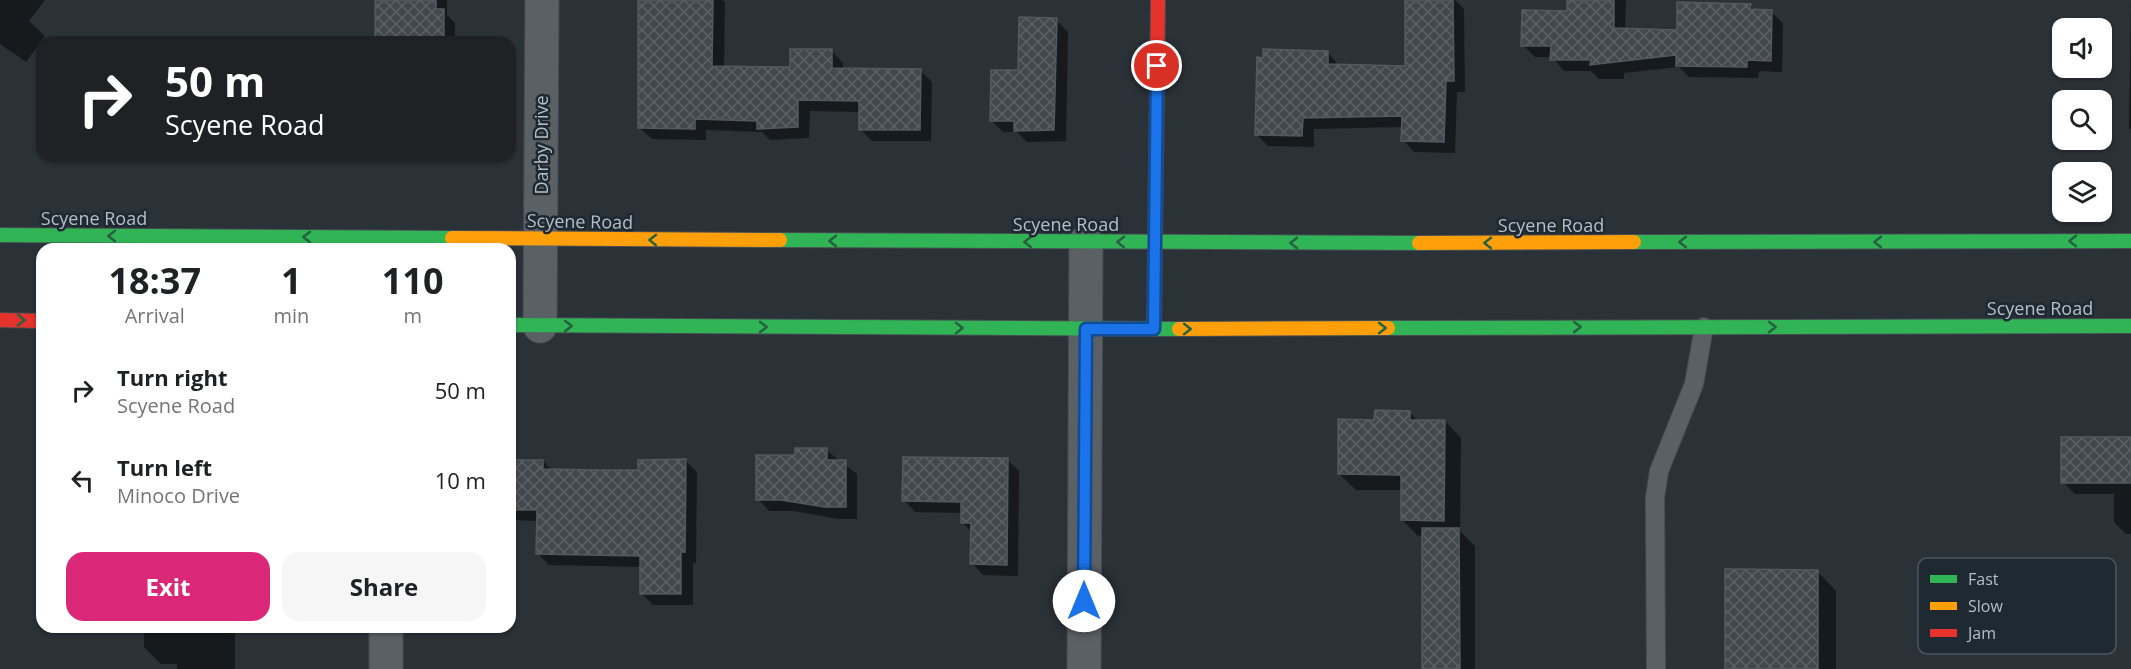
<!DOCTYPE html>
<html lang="en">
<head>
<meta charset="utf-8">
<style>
	body { margin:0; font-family:"Open Sans",sans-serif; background:#f6f6f6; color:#202124; height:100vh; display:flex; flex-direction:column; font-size:22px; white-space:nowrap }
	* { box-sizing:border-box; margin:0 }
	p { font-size:20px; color:#757577 }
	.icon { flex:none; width:33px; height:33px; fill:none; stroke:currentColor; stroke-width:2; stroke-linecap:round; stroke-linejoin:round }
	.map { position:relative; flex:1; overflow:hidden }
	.details { position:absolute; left:36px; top:243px; width:480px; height:390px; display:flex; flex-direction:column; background:#fff; border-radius:18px; box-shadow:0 2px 4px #0004 }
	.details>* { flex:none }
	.guide { position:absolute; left:36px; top:36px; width:480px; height:126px; border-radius:18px; box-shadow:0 2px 4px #0004; background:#202124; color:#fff; overflow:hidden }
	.buttons { position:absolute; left:2052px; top:18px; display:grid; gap:12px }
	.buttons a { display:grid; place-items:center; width:60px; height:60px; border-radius:12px; background:#fff; box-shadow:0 2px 4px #0004; font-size:30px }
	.pin { position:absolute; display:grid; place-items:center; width:51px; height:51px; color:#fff; margin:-26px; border:3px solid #fff; border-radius:50%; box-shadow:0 2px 6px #0007 }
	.me { position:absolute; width:66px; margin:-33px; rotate:0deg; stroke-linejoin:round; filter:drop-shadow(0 0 4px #0008) }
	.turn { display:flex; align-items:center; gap:21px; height:126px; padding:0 30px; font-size:27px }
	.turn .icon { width:78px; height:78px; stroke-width:2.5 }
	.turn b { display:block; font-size:42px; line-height:51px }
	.eta { display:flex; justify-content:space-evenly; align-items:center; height:102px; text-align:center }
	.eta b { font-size:36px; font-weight:700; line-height:42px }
	.cta { display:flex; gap:12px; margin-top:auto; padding:12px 30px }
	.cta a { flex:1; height:69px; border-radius:18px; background:#db2777; color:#fff; font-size:24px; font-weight:700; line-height:69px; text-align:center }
	.cta a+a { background:#f6f6f6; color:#202124 }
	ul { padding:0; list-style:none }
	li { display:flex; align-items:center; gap:18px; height:90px; padding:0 30px }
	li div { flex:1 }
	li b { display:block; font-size:22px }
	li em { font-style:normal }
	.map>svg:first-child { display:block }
	.shadow { fill:#0007 }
	.building { fill:url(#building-cross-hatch); stroke:#52595f; stroke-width:1.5 }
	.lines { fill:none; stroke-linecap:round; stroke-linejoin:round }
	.lane-casing { stroke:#484d52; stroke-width:20 }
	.street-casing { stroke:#484d52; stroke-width:35 }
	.fast-casing { stroke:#484d52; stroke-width:16 }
	.slow-casing { stroke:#484d52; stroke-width:16 }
	.jam-casing { stroke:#484d52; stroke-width:16 }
	.lane { stroke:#5b6065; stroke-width:18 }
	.street { stroke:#5b6065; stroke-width:33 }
	.fast { stroke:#30b455; stroke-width:14 }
	.slow { stroke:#ff9f0a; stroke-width:14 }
	.jam { stroke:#e5322d; stroke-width:14 }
	.oneway { stroke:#256140 }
	.route-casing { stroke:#114b97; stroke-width:15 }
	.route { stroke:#1a73e8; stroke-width:10 }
	.labels { text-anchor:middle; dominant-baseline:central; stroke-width:5; stroke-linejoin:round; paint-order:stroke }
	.street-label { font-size:18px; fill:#b5bfc8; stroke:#1e2932 }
	.key { fill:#1e2932; stroke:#4b565f; stroke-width:1.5 }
	.key-label { font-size:16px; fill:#b5bfc8 }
</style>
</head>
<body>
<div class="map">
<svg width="2131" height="669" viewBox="0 0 2131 669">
	<defs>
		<pattern id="building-cross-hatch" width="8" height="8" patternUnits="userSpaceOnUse" patternTransform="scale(1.5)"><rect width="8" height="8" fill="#42484d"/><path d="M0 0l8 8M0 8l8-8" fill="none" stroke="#5b6165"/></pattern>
	</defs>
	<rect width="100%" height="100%" fill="#2a3137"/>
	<!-- shadow -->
	<g class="shadow">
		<polygon points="0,0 45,0 29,21 45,36 26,62 0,44"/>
		<polygon points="377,0 447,0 447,15 455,23 455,37 460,42 377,42"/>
		<polygon points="640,0 722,0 725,2 724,67 792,69 832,51 843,63 843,70 920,70 932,82 931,141 872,141 860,129 860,112 810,111 809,138 770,140 762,132 706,130 706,140 652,139 640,128"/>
		<polygon points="1407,0 1455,0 1464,9 1465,92 1457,92 1455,153 1414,152 1403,140 1403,127 1314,129 1314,147 1268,146 1256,134 1328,52 1339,66 1407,67"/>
		<polygon points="1587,0 1626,0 1625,30 1678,31 1750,5 1756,11 1771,12 1783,23 1782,72 1759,71 1758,78 1689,77 1679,67 1624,73 1624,79 1599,79 1591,71 1564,71 1552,57 1535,57 1523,45"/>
		<polygon points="2131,0 2131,130 2129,128"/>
		<polygon points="1056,20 1068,32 1066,141 1027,142 1017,132 1003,132 992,121 1019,72"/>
		<polygon points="1409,412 1418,421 1445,421 1461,438 1460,531 1475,546 1475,669 1424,669 1423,536 1418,536 1402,520 1403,490 1356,490 1339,474 1376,421"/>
		<polygon points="2131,438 2131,534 2126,534 2114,522 2114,494 2075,494 2063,482"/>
		<polygon points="826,450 857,474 857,519 838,519 794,511 769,511 758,499 796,457"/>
		<polygon points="1007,459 1019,471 1018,576 983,575 972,563 972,532 962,522 962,513 915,512 904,500"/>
		<polygon points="685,460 697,472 696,563 693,563 693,605 653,605 641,593 641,567 549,565 537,553 538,521 510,520 510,462 543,461 552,470 639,471"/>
		<polygon points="1817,571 1836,591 1836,669 1727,669"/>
		<polygon points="144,627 235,627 235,669 177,669 177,664 161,664 144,647"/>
	</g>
	<!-- building -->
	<g class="building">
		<polygon points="375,0 436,0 436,9 444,9 444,42 375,42"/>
		<polygon points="638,0 713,0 712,66 790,67 790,49 832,49 832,68 921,69 920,130 859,130 859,101 798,100 798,127 757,129 757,121 695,119 695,129 638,128"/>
		<polygon points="1405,0 1453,0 1454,81 1446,81 1444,142 1401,141 1402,116 1303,118 1302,136 1255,135 1257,57 1263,58 1263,49 1328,51 1328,64 1405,66"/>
		<polygon points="1567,0 1614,0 1614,28 1677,30 1677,2 1751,4 1750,9 1772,10 1771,61 1747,60 1747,67 1676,66 1676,55 1590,65 1591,60 1550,60 1551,46 1521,46 1522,10 1567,11"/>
		<polygon points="1019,17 1057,18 1054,130 1014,131 1014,121 990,121 991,70 1018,70"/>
		<polygon points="1375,410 1410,411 1410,420 1445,420 1444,521 1401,520 1401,475 1338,474 1338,419 1374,420"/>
		<rect x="2061" y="437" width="70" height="46"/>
		<polygon points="795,448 827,448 827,460 846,460 846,507 825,507 781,500 756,500 756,455 795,455"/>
		<polygon points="903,457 1008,458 1007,565 970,564 971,523 961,523 961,502 902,501"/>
		<polygon points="686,459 685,552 681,552 681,594 640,594 640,556 536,554 537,510 510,510 510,460 543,460 543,469 601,470 638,470 638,460"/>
		<polygon points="1422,528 1459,528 1460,669 1422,669"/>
		<polygon points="1725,569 1818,570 1818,669 1725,669"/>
	</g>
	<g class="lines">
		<!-- lane casing -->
		<g class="lane-casing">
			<polyline id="lane" points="1656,669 1655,498 1659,471 1694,384 1704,327"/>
		</g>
		<!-- street casing -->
		<g class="street-casing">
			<g id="street">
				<polyline points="540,326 542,0"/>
				<polyline points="386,669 386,627"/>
				<polyline points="1084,669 1086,242"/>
			</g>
		</g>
		<!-- fast casing -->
		<g class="fast-casing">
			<g id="fast">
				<polyline points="0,235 452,238"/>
				<polyline points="780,240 1419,243"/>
				<polyline points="1634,242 2131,241"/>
				<polyline points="510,325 1179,329"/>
				<polyline points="1388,328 2131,326"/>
			</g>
		</g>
		<!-- slow casing -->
		<g class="slow-casing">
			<g id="slow">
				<polyline points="452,238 780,240"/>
				<polyline points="1419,243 1634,242"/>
				<polyline points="1179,329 1388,328"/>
			</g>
		</g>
		<!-- jam casing -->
		<g class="jam-casing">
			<g id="jam">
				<polyline points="0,320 42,321"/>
				<polyline points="1154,329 1158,0"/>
			</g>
		</g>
		<!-- lane -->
		<use href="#lane" class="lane"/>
		<!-- street -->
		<use href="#street" class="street"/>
		<!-- fast -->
		<use href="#fast" class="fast"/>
		<!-- slow -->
		<use href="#slow" class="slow"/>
		<!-- jam -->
		<use href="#jam" class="jam"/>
	</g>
	<!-- one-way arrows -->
	<defs><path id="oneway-chevron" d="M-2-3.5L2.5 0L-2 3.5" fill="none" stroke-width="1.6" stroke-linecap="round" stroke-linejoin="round" transform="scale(1.5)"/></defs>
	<g class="oneway">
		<use href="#oneway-chevron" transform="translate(112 236) rotate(-180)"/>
		<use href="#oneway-chevron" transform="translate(307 237) rotate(-180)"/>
		<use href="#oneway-chevron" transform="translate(653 240) rotate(-179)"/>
		<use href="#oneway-chevron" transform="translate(833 241) rotate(-180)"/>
		<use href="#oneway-chevron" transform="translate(2073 241) rotate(180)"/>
		<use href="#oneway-chevron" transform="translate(1028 242) rotate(-180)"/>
		<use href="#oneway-chevron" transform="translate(1121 242) rotate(-179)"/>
		<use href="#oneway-chevron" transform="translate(1683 242) rotate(180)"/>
		<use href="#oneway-chevron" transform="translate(1878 242) rotate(180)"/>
		<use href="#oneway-chevron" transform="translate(1294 243) rotate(-180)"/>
		<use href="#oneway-chevron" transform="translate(1488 243) rotate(180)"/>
		<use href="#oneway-chevron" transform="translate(21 320) rotate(1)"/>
		<use href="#oneway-chevron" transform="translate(568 326)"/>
		<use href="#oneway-chevron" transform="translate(763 327)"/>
		<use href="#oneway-chevron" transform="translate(1577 327)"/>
		<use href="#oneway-chevron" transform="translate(1772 327)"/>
		<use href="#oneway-chevron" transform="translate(959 328)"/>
		<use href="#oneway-chevron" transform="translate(1382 328)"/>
		<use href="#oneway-chevron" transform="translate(1187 329)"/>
	</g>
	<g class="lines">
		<!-- route casing -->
		<g class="route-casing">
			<polyline id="route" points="1084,601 1086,329 1154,329 1157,66"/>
		</g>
		<!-- route -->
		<use href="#route" class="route"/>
	</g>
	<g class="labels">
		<!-- street labels -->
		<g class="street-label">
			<text transform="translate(541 145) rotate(-90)">Darby Drive</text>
			<text x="94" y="218">Scyene Road</text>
			<text transform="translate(580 221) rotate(1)">Scyene Road</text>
			<text x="1066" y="224">Scyene Road</text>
			<text x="1551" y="225">Scyene Road</text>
			<text x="2040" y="308">Scyene Road</text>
		</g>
	</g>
	<!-- legend -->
	<rect x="1918" y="558" width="198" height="96" rx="9" class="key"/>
	<rect x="1930" y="575" width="27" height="8" fill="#30b455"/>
	<rect x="1930" y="602" width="27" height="8" fill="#ff9f0a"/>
	<rect x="1930" y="629" width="27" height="8" fill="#e5322d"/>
	<g class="key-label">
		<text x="1968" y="585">Fast</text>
		<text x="1968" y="612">Slow</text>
		<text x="1968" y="639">Jam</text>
	</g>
</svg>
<div class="buttons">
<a><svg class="icon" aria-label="sound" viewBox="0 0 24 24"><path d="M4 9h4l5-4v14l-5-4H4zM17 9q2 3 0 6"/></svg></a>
<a><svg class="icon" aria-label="search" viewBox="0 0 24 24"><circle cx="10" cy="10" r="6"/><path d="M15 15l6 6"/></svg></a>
<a><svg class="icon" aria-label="layers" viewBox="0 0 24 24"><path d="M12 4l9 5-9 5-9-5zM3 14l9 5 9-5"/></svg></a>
</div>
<div class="pin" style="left:1157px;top:66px;background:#d93025"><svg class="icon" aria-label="arrive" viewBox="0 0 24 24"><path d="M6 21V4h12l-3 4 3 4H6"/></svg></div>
<svg class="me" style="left:1084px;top:601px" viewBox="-20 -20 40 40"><circle r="19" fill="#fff"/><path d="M0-13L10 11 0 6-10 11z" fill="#1a73e8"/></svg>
<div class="guide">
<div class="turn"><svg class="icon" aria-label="right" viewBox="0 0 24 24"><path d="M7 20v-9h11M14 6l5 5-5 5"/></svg><div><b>50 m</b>Scyene Road</div></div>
</div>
<section class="details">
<div class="eta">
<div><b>18:37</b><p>Arrival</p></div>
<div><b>1</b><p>min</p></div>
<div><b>110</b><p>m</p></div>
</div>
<ul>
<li><svg class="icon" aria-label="right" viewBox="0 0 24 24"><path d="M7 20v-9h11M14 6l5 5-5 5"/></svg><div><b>Turn right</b><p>Scyene Road</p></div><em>50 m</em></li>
<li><svg class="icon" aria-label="left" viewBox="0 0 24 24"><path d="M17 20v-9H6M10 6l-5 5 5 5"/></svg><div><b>Turn left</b><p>Minoco Drive</p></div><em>10 m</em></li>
</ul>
<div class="cta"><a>Exit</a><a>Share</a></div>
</section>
</div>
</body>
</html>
